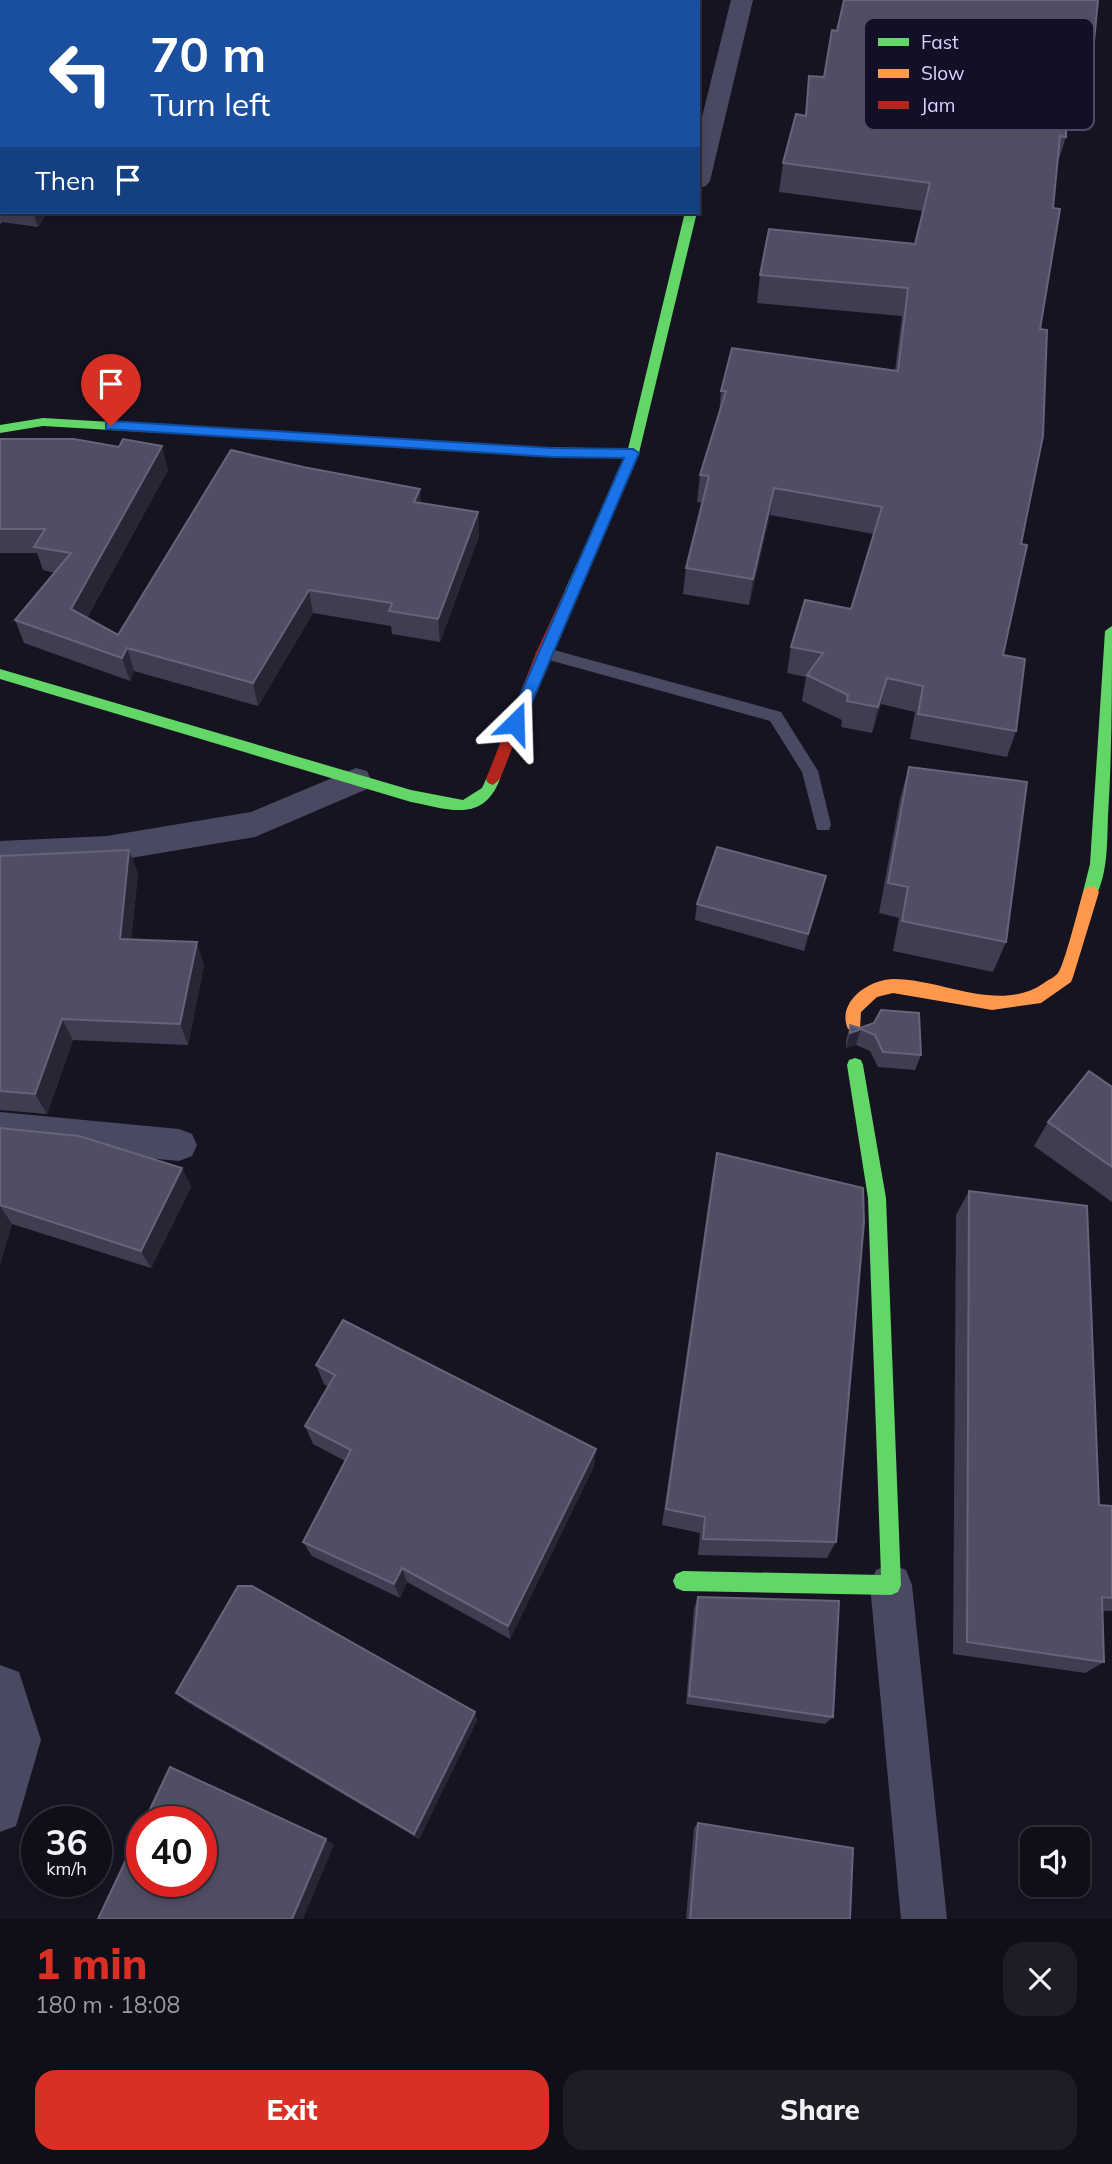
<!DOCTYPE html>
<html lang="en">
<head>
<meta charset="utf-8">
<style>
	body { margin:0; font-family:Mulish,sans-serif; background:#1e1d26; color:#f1f3f6; height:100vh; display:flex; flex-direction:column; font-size:26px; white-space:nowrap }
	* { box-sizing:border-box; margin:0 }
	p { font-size:23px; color:#9c9ca2 }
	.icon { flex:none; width:38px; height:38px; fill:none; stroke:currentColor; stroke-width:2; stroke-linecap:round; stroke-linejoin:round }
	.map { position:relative; height:1919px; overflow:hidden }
	.side { display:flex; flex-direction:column; background:#100f19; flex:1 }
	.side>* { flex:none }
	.top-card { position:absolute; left:0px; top:0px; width:700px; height:214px; box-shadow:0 4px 10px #0003,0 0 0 2px #302f38; background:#1a4fa0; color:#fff; overflow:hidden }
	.fabs { position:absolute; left:1020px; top:1827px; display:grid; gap:14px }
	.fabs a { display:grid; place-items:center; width:70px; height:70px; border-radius:14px; background:#100f19; box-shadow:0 4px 10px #0003,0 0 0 2px #302f38; font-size:35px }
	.speed { position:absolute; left:21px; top:1806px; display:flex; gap:14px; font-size:35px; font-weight:700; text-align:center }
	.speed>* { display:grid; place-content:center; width:91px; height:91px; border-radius:50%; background:#100f19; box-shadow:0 4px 10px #0003,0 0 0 2px #302f38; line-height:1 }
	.speed small { font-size:18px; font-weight:400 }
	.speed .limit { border:10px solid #d22; background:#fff; color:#111 }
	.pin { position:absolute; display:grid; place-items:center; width:60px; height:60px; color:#fff; margin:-72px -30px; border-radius:50% 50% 50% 0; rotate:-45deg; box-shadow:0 0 7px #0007 }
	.pin .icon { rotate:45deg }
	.me { position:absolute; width:77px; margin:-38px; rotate:22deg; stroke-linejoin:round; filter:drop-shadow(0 0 5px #0008) }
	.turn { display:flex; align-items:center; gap:24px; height:147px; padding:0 35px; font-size:32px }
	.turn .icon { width:91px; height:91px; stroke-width:2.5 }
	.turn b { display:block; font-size:49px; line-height:60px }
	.then { display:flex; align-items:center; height:66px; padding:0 35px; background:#0003; gap:14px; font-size:26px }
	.round { display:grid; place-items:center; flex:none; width:74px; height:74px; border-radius:21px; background:#1e1d26 }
	.overview { display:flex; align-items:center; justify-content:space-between; height:119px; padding:0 35px }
	h1 { font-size:42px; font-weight:800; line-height:52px; color:#d93025 }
	.action { display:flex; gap:14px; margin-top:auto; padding:14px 35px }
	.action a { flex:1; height:80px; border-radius:21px; background:#d93025; color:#fff; font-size:28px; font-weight:800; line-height:80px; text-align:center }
	.action a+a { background:#1e1d26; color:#f1f3f6 }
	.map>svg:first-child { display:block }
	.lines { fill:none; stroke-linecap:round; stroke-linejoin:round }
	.lane { fill:#4a4962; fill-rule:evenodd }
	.street { fill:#4a4962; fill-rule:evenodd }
	.fast { fill:#63d668; fill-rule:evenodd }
	.slow { fill:#ff974d; fill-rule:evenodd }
	.jam { fill:#b3261e; fill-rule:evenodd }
	.wall { fill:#403d50 }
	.shaded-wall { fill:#282635 }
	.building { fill:#504e63; stroke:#66637b; stroke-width:2 }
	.route { fill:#1a73e8; stroke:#114b97; stroke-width:2 }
	.key { fill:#130f26; stroke:#4e4a67; stroke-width:2 }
	.key-label { font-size:19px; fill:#d9d4ff }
</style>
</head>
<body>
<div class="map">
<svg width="1112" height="1919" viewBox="0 0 1112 1919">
	<rect width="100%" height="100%" fill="#161421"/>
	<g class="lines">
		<!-- lane -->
		<polygon class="lane" points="543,647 781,712 818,771 831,825 829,830 817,830 802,772 770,721 538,657 535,653"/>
		<!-- street -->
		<g class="street">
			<polygon points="731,0 753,0 710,181 706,186 698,188 698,133"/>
			<polygon points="0,49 2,49 0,64"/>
			<polygon points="356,768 367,771 371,780 367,789 255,837 107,862 0,867 0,841 107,836 251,812"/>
			<polygon points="0,1112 179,1129 192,1134 197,1145 192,1156 179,1161 0,1144"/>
			<polygon points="891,1564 906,1570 912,1585 947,1919 901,1919 870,1585 876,1570"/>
			<polygon points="0,1665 19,1672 41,1740 16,1826 0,1832"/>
		</g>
		<!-- fast -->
		<g class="fast">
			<polygon points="685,212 697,212 639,453 579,590 572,595 567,593 565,590 627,453"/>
			<polygon points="43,418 534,447 540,451 534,455 43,426 0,433 0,425"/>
			<path d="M 1112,626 C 1112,690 1112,753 1108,816 C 1107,843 1108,872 1096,896 L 1086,896 L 1083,892 L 1090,864 L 1105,631 Z"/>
			<path d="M 0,669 L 411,790 L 463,800 L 482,788 L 488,775 L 493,773 L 500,779 C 483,824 448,809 411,802 L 0,679 Z"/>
			<polygon points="855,1058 861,1060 863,1065 886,1198 901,1585 898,1592 891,1595 683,1591 676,1588 673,1581 676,1574 683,1571 881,1575 868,1198 847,1065 849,1060"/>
		</g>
		<!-- slow -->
		<g class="slow">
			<polygon points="534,447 633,449 639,453 633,457 530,454 528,451"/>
			<path d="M 1091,886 L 1096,888 L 1099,892 L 1073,977 L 1071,982 L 1041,1003 L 992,1010 L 893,993 L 877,997 L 861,1012 L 860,1029 L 854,1031 L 848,1029 C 836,1002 869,979 894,979 C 943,979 999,1014 1044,983 C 1048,980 1055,977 1058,973 C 1064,966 1079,906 1083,892 L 1086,888 Z"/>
		</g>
		<!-- jam -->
		<polygon class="jam" points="572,585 579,590 550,653 500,779 493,785 488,783 486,779 536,653 565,590"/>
	</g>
	<!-- wall -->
	<g class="wall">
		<polygon points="34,0 186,0 185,2 35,2"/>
		<polygon points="832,30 1093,52 1087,71 1087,90 1079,118 1066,117 1066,137 1057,165 1040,329 1021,544 1003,655 1016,731 1007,757 910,739 915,712 881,704 872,733 841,727 842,720 802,701 806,677 787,673 791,647 851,609 874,534 770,515 749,605 683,594 686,568 702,503 697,502 700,475 719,416 721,391 895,371 902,316 757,303 760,275 915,244 923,211 779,192 783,163 805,115 809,76 824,77"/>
		<polygon points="2,66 2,212 47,212 38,227 2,222 0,225 0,68"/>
		<polygon points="0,439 168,470 87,618 118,635 421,503 478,512 479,536 440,642 392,634 391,626 313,613 258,706 134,671 130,681 24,643 15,620 55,573 43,570 37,553 0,553"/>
		<polygon points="909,767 1006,942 993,972 893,951 899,918 879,913 900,799"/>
		<polygon points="0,856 138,873 131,940 204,965 188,1045 73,1040 47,1114 0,1110"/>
		<polygon points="822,893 804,951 695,920 697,904"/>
		<polygon points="850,1025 860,1028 921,1055 915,1070 878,1067 870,1051 856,1045 846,1048 846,1041"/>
		<polygon points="1112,1087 1112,1202 1034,1146 1048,1122"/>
		<polygon points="0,1128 182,1168 191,1187 151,1268 12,1224 0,1264"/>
		<polygon points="717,1153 836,1542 827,1558 698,1555 700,1533 662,1525 712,1179"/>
		<polygon points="969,1191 1099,1505 1112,1506 1112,1611 1102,1611 1104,1662 1085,1673 953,1654 956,1215"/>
		<polygon points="316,1365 594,1466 510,1639 407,1582 400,1598 312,1556 303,1542 345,1461 313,1444 305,1426 328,1387 324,1384"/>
		<polygon points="698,1597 833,1717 825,1724 686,1704 694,1608"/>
		<polygon points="176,1693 475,1712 477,1720 419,1839 187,1702"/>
		<polygon points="698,1823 850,1919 686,1919 694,1828"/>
	</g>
	<!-- shaded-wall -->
	<g class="shaded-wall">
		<polygon points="167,0 186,0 185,2 166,2"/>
		<polygon points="33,212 47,212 38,227"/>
		<polygon points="162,446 168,470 79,632 71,609"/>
		<polygon points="774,488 770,515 749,605 753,579"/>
		<polygon points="420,489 422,513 414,502"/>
		<polygon points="478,512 479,536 440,642 438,619"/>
		<polygon points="309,590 313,613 258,706 253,683"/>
		<polygon points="127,648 134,671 130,681 122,658"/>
		<polygon points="887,678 881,704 872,733 878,707"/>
		<polygon points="129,850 138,873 129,961 120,939"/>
		<polygon points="826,876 822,893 804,951 808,934"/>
		<polygon points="197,942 204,965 188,1045 180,1024"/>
		<polygon points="62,1019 73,1040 47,1114 35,1094"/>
		<polygon points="861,1029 856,1045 846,1048 850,1033"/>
		<polygon points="182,1168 191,1187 151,1268 141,1251"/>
		<polygon points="0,1206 12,1224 0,1264"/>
		<polygon points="596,1449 594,1466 510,1639 508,1626"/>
		<polygon points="402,1568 407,1582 400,1598 394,1584"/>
		<polygon points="475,1712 477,1720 419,1839 414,1834"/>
		<polygon points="326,1839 334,1845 303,1919 292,1919"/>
	</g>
	<!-- building -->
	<g class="building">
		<polygon points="50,0 167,0 166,2 49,2"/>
		<polygon points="328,0 428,0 428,2 327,2"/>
		<polygon points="511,0 563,0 562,2 511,2"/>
		<polygon points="844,0 1098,0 1093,52 1088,51 1087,90 1067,88 1066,137 1060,136 1053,208 1060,209 1040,329 1047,330 1043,436 1021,544 1027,545 1003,655 1025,659 1016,731 918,714 923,686 887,678 878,707 847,701 848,695 807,675 823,653 791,647 805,600 851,609 882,507 774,488 753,579 686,568 709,476 700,475 726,391 721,391 732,348 898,371 908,288 760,275 769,229 915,244 930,183 783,163 796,114 806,116 809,76 824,77 832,30 837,31"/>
		<polygon points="2,66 2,198 0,198 0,68"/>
		<polygon points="0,439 74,439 119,447 123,439 162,446 71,609 118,635 231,450 303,467 420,489 414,502 478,512 438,619 389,611 392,603 309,590 253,683 127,648 122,658 15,620 71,553 34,547 45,529 0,529"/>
		<polygon points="909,767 1027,782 1006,942 902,921 908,887 888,883"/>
		<polygon points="717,847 826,876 808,934 697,904"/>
		<polygon points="129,850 120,939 197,942 180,1024 62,1019 35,1094 0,1091 0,856"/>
		<polygon points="881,1010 919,1013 921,1055 883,1052 875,1035 861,1029 850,1033 850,1025 860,1028 874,1023"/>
		<polygon points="1089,1071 1112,1087 1112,1167 1048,1122"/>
		<polygon points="0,1128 79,1136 182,1168 141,1251 0,1205"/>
		<polygon points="717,1153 863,1188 864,1222 836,1542 703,1539 705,1517 666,1509"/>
		<polygon points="969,1191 1087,1206 1099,1505 1112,1506 1112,1598 1102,1597 1104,1662 967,1642"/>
		<polygon points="343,1320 596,1449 508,1626 402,1568 394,1584 303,1542 351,1450 305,1426 335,1375 316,1365"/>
		<polygon points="238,1586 252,1586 475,1712 414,1834 176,1693"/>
		<polygon points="698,1597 839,1601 833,1717 689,1696"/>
		<polygon points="170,1767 326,1839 292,1919 98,1919 142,1826 142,1881 201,1881 201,1822 144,1822"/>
		<polygon points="698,1823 853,1848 850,1919 690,1919"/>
	</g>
	<!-- route -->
	<polygon class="route" points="111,421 552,448 633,449 639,453 523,723 515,728 508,723 624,458 552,457 106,429 106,423"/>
	<!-- legend -->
	<rect x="864" y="18" width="230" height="112" rx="10" class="key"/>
	<rect x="878" y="38" width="31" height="8" fill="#63d668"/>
	<rect x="878" y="69" width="31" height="9" fill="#ff974d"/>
	<rect x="878" y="101" width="31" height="8" fill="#b3261e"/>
	<g class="key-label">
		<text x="921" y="49">Fast</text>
		<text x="921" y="80">Slow</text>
		<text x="921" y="112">Jam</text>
	</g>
</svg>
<div class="fabs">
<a><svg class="icon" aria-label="sound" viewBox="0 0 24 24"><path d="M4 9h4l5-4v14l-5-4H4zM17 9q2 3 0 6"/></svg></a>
</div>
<div class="speed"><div>36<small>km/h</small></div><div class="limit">40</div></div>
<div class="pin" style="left:111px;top:426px;background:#d93025"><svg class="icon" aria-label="arrive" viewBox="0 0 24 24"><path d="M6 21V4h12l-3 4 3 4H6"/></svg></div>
<svg class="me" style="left:515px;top:723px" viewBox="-20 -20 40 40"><path d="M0-17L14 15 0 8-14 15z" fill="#1a73e8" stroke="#fff" stroke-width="4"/></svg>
<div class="top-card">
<div class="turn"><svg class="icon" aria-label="left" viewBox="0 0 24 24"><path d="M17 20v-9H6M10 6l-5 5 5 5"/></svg><div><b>70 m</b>Turn left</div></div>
<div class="then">Then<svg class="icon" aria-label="arrive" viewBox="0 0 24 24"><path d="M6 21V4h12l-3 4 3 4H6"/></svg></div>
</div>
</div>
<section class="side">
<div class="overview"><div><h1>1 min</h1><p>180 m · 18:08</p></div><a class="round"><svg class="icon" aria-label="close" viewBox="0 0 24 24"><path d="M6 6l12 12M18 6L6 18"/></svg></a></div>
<div class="action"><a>Exit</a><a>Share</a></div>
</section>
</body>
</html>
